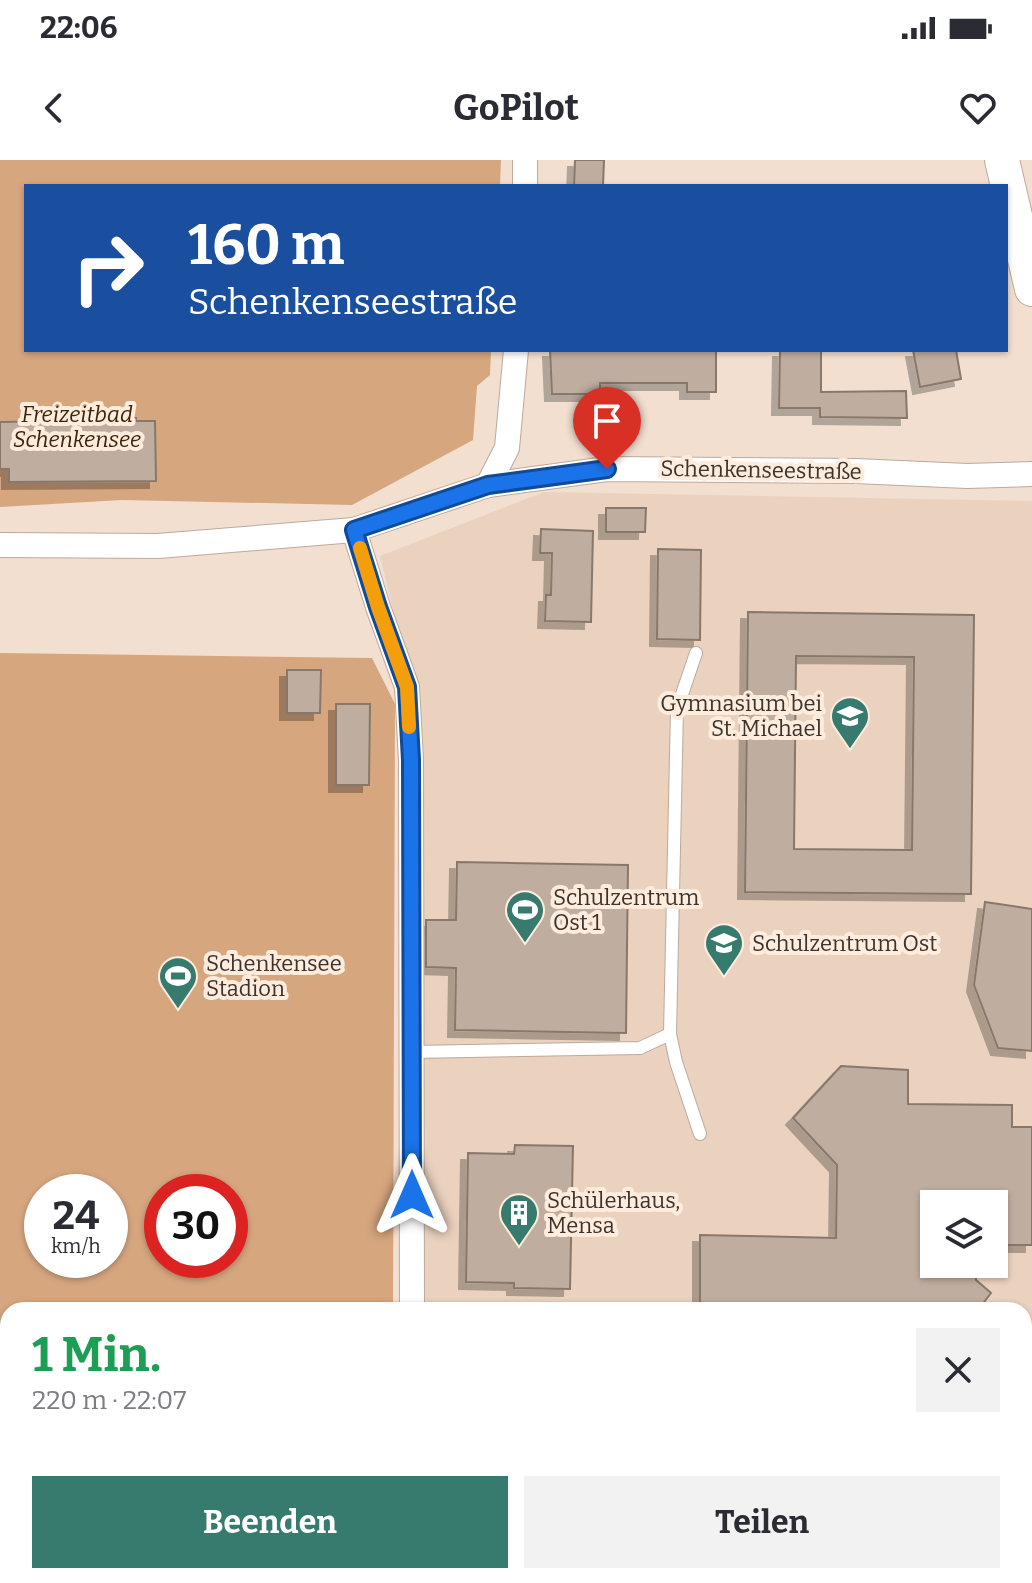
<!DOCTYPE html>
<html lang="de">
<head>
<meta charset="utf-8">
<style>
	body { margin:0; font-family:Bitter,serif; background:#f2f2f3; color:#2b2b33; height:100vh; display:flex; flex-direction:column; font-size:30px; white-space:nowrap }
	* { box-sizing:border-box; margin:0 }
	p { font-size:26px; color:#7c7c81 }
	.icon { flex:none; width:44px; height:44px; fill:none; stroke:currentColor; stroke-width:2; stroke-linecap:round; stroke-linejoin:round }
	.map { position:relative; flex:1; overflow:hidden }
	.sheet { position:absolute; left:0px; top:1142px; width:1032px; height:282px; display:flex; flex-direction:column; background:#fff; border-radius:24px 24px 0 0; box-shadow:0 2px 6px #0004 }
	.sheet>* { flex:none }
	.hud { position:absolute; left:24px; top:24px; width:984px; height:168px; border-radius:0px; box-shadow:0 2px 6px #0004; background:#1a4fa0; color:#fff; overflow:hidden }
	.controls { position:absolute; left:920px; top:1030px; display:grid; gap:16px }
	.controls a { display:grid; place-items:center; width:88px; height:88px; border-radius:0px; background:#fff; box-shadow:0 2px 6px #0004; font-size:40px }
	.speed { position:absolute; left:24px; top:1014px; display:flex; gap:16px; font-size:40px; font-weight:700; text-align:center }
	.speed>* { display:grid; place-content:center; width:104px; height:104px; border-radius:50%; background:#fff; box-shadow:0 2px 6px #0004; line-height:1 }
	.speed small { font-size:20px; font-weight:400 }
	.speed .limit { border:12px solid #d22; background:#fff; color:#111 }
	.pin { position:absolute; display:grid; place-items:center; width:68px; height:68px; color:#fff; margin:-82px -34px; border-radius:50% 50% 50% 0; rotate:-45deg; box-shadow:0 0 8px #0007 }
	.pin .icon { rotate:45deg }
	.me { position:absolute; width:88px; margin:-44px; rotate:0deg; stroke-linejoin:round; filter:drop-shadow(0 0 6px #0008) }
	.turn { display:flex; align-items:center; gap:28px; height:168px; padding:0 32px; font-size:36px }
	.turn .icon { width:104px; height:104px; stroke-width:2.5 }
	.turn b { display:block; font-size:56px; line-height:68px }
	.round { display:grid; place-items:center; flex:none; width:84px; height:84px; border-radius:0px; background:#f2f2f3 }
	.summary { display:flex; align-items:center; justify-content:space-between; height:136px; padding:0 32px }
	h1 { font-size:48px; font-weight:700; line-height:60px; color:#1e9e55 }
	.cta { display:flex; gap:16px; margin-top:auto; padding:16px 32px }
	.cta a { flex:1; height:92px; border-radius:0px; background:#377b6f; color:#fff; font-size:32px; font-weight:700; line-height:92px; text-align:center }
	.cta a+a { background:#f2f2f3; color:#2b2b33 }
	.status { display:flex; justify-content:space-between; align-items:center; height:56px; padding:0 40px; background:#fff; direction:ltr }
	.status svg { height:22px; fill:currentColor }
	header { display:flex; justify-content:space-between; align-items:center; height:104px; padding:0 32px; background:#fff; font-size:36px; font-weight:700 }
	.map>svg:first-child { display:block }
	.built { fill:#ead2be; fill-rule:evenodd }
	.green { fill:#d6a67f; fill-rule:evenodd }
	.building { fill:#bfada0; stroke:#89786b; stroke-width:2; fill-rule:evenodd; filter:url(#shadow) }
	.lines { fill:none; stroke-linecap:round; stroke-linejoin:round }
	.lane-casing { stroke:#bcaa9c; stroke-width:14 }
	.street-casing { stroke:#bcaa9c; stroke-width:26 }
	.secondary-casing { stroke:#bcaa9c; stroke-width:36 }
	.lane { stroke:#fff; stroke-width:12 }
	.street { stroke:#fff; stroke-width:24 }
	.secondary { stroke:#fff; stroke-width:34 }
	.route-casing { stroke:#114b97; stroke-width:20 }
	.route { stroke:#1a73e8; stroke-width:14 }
	.slow { stroke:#f59e0b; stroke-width:14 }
	.labels { text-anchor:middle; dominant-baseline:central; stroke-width:8; stroke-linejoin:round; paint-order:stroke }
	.park-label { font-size:22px; font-style:italic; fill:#3e230a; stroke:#ffecdd }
	.street-label { font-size:22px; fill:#3b342e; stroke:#ffecdd }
	.poi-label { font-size:22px; fill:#3b342e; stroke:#ffecdd; text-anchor:start }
</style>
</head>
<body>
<div class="status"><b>22:06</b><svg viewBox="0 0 49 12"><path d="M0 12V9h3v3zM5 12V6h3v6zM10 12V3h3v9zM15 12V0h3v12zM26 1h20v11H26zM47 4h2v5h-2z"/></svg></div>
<header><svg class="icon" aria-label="back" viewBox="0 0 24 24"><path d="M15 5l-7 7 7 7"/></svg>GoPilot<svg class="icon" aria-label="heart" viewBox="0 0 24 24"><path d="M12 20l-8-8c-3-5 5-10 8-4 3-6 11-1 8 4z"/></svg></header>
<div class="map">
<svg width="1032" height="1423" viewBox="0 0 1032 1423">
	<defs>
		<filter id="shadow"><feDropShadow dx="-7" dy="7" stdDeviation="0" flood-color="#0004"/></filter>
	</defs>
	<rect width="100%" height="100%" fill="#f2dfd0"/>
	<!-- built -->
	<path class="built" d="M 544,332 L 1032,341 L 1032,1423 L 421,1423 L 421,1416 L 1024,1416 L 1024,1150 L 419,1150 L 410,519 L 380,396 ZM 934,1044 L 994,1044 L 994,1104 L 934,1104 Z"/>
	<!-- green -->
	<g class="green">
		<polygon points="0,0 501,0 500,26 26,26 26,190 491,190 490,215 477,226 473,280 352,345 122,340 0,347"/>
		<path d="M 0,493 L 372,498 L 395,544 L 393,1150 L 8,1150 L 8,1416 L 392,1416 L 392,1423 L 0,1423 ZM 42,1032 L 110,1032 L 110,1100 L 42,1100 ZM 162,1032 L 230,1032 L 230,1100 L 162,1100 Z"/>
	</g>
	<!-- building -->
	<g class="building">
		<polygon points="575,0 604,0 603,26 574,26"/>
		<polygon points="550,190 716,190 716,232 687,232 687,223 600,223 600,234 552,234"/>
		<polygon points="780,190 821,190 821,232 906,231 907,258 820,257 820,248 779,248"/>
		<polygon points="913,190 956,190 961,219 920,227"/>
		<polygon points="62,258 136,258 136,261 155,261 156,321 9,322 9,309 0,309 0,262 62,261"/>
		<polygon points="606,348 646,348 645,372 606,372"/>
		<polygon points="541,369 593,371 591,462 545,461 546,435 551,435 552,393 540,393"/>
		<polygon points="658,389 701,390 700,480 657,479"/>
		<path d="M 748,452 L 974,455 L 971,734 L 745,732 ZM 796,496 L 914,497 L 912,690 L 794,689 Z"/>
		<polygon points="287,510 321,510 320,553 287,553"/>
		<polygon points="336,544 370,544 369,625 336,625"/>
		<polygon points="457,702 628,705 626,873 455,870 456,808 426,807 426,760 456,760"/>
		<polygon points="985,742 1032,749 1032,891 998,888 974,825"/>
		<polygon points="841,906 908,910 908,944 1012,945 1012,967 1032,967 1032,1085 994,1085 994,1044 934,1044 934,1104 976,1104 976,1120 991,1133 978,1150 700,1150 700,1075 836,1078 837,1005 793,958"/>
		<polygon points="515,985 573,986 570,1129 514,1128 514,1123 466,1122 468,993 514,994"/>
	</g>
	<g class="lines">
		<!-- lane casing -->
		<g class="lane-casing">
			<g id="lane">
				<polyline points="670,874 676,902 700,974"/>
				<polyline points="412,892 640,888 670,874 677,549 696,493"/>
			</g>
		</g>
		<!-- street casing -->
		<g class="street-casing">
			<g id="street">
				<polyline points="525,26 525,0"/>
				<polyline points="488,325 507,288 516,190"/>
				<polyline points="354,370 378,447 407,527 411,600 412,1150"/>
				<polyline points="0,385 158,386 354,370 488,325 607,309 856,311 967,316 1032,314"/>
				<polyline points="409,1423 409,1416"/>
			</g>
		</g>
		<!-- secondary casing -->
		<g class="secondary-casing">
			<polyline id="secondary" points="1002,0 1032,129"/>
		</g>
		<!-- lane -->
		<use href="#lane" class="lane"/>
		<!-- street -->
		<use href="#street" class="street"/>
		<!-- secondary -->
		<use href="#secondary" class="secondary"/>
	</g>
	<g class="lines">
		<!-- route casing -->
		<g class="route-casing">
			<polyline id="route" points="412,1035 411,600 407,527 378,447 354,370 488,325 607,309"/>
		</g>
		<!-- route -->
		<use href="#route" class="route"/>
		<!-- slow -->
		<polyline class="slow" points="360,388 378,447 407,527 409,567"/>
	</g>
	<!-- icons -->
	<defs>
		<g id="school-pin" transform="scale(2)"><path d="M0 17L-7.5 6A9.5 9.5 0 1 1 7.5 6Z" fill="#377b6f" stroke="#ffecdd"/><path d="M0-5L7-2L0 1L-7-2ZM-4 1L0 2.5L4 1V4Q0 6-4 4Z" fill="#fff"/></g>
		<g id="stadium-pin" transform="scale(2)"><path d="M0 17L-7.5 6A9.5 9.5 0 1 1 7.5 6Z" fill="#377b6f" stroke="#ffecdd"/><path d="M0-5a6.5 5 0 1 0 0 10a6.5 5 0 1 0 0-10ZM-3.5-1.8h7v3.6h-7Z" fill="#fff"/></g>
		<g id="building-pin" transform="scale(2)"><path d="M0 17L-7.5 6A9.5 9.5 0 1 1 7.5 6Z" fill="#377b6f" stroke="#ffecdd"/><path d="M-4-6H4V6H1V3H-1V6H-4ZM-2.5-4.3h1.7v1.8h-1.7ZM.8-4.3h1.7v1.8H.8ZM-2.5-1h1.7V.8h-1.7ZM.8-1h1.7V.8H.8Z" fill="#fff"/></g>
	</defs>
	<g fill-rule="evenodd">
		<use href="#school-pin" x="850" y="556"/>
		<use href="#stadium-pin" x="525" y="750"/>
		<use href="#school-pin" x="724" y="783"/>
		<use href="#stadium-pin" x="178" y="816"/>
		<use href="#building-pin" x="519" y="1053"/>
	</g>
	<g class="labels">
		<!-- park labels -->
		<g class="park-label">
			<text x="77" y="254">Freizeitbad<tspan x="77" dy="25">Schenkensee</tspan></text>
		</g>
		<!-- street labels -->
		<g class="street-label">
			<text transform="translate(761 310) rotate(1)">Schenkenseestraße</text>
		</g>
		<!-- poi labels -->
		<g class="poi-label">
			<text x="822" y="543" text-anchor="end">Gymnasium bei<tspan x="822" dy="25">St. Michael</tspan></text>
			<text x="553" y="737">Schulzentrum<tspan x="553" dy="25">Ost 1</tspan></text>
			<text x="752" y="783">Schulzentrum Ost</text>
			<text x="206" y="803">Schenkensee<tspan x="206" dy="25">Stadion</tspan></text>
			<text x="547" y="1040">Schülerhaus,<tspan x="547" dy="25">Mensa</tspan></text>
		</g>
	</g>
</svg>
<div class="controls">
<a><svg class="icon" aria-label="layers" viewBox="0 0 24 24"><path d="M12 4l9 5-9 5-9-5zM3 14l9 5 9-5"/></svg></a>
</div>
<div class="speed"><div>24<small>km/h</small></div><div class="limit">30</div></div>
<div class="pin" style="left:607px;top:309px;background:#d93025"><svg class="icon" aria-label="arrive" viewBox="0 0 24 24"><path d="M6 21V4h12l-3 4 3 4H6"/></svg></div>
<svg class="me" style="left:412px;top:1035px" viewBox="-20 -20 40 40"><path d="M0-17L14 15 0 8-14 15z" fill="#1a73e8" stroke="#fff" stroke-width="4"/></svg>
<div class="hud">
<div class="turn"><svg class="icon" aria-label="right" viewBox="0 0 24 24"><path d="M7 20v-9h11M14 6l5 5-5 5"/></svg><div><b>160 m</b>Schenkenseestraße</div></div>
</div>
<section class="sheet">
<div class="summary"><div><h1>1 Min.</h1><p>220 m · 22:07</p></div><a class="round"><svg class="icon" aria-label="close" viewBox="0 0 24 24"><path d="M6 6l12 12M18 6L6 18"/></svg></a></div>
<div class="cta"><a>Beenden</a><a>Teilen</a></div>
</section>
</div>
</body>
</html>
